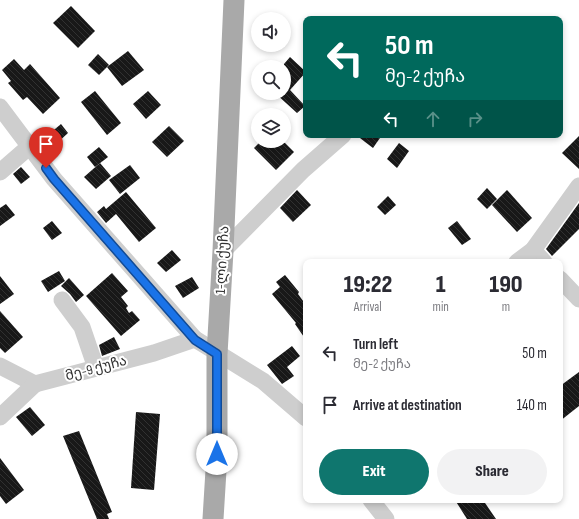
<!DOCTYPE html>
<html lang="en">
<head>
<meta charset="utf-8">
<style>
	body { margin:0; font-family:"Sofia Sans Condensed","Noto Sans Georgian",sans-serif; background:#f2f2f3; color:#2b2b33; height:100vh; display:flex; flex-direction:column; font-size:15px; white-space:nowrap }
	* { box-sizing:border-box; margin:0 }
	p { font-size:13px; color:#7c7c81 }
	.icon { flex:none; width:22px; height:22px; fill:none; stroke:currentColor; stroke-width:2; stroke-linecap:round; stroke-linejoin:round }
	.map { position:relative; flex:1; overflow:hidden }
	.panel { position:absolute; left:303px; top:259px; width:260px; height:244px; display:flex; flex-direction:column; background:#fff; border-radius:8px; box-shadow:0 2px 6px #0003 }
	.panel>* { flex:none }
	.banner { position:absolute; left:303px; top:16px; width:260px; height:122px; border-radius:8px; box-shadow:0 2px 6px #0003; background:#00695c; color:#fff; overflow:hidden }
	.tools { position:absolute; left:251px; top:12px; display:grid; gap:8px }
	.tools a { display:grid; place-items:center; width:40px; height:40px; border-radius:50%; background:#fff; box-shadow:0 2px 6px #0003; font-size:20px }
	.pin { position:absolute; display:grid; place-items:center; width:34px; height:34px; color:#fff; margin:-41px -17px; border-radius:50% 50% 50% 0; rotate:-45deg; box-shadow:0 0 4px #0007 }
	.pin .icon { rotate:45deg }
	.me { position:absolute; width:44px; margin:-22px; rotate:0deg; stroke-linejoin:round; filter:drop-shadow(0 0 3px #0008) }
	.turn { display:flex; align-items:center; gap:14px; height:84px; padding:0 16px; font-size:18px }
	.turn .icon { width:52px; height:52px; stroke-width:2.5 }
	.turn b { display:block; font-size:28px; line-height:34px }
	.lanes { display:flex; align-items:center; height:38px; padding:0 16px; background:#0003; justify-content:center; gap:20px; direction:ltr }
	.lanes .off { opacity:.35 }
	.eta { display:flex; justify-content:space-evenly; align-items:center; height:68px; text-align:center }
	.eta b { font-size:24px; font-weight:800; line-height:28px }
	.primary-button { display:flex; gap:8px; margin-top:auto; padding:8px 16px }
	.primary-button a { flex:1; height:46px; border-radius:24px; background:#0f766e; color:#fff; font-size:16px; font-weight:800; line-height:46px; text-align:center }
	.primary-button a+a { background:#f2f2f3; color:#2b2b33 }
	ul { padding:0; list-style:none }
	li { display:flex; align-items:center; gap:12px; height:52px; padding:0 16px }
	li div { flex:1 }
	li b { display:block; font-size:15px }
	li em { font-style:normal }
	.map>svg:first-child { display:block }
	.building { fill:url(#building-back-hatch) }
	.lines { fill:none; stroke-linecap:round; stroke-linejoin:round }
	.minor { stroke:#cecece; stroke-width:17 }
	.major { stroke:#a9a9a9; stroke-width:21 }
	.route-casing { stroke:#114b97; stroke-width:10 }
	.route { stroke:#1a73e8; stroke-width:7 }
	.labels { text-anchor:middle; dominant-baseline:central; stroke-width:4; stroke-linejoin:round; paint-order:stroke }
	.street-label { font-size:14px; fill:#313131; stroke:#fff }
</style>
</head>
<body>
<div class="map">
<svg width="579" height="519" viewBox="0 0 579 519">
	<defs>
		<pattern id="building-back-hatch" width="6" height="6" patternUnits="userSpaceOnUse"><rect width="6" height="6" fill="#181818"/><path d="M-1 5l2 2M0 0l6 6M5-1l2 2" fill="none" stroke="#313131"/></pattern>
	</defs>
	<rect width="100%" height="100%" fill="#fff"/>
	<!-- building -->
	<g class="building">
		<polygon points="71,6 95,31 78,48 53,23"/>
		<polygon points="128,51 144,70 122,86 107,67"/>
		<polygon points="98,54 109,65 99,75 88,65"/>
		<polygon points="290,57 306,72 290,90 305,106 297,113 275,93 284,93 284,64"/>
		<polygon points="14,59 24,70 30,64 60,98 43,114 27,97 23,100 8,83 11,81 2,70"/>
		<polygon points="95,91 121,123 107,135 81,102"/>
		<polygon points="148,91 161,105 146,119 133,104"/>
		<polygon points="61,124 68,133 56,144 48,135"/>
		<polygon points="169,126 184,141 167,157 152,142"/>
		<polygon points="356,135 382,135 373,148"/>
		<polygon points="579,136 579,169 562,153"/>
		<polygon points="261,141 283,141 294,152 276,170 254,148"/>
		<polygon points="399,143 409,151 397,168 387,159"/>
		<polygon points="99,147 108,157 95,167 87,157"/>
		<polygon points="100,163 111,176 96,189 84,177"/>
		<polygon points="130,165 140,178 120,194 109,180"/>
		<polygon points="21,167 30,177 21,184 13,174"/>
		<polygon points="487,188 497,199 487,209 477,199"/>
		<polygon points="297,190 311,205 293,222 280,208"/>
		<polygon points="507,190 532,218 517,232 492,205"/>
		<polygon points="126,192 156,228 139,242 116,214 106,223 97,212 104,206 106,209"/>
		<polygon points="388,196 396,205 385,215 377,207"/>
		<polygon points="579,203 579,229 552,256 546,249"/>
		<polygon points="6,204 15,215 0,226 0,208"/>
		<polygon points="52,221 62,233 52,240 43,228"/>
		<polygon points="457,221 471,239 462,245 448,228"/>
		<polygon points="172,250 181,260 166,272 157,263"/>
		<polygon points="59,271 65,281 48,292 41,281"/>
		<polygon points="112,273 128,291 121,297 128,306 126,308 129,313 132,311 140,320 121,336 86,296"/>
		<polygon points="285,275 299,292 298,294 306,305 306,340 295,324 296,323 272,294 280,287 276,282"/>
		<polygon points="0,276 14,294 0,304"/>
		<polygon points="192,277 199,288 183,298 175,286"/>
		<polygon points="69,278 84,295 76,302 70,294 61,286"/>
		<polygon points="0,311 23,337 5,353 0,348"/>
		<polygon points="114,337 120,349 102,356 99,345"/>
		<polygon points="292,346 300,356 287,367 294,376 282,384 267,365"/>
		<polygon points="579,372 579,406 560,421 560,386"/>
		<polygon points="30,407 45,425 32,436 16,417"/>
		<polygon points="136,412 160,414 154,490 131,488"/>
		<polygon points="79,431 112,512 107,514 109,519 97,519 63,436"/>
		<polygon points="0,458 24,490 6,504 0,496"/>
		<polygon points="455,500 483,500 496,519 467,519"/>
	</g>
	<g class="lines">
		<!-- minor -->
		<g class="minor">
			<polyline points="0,107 54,179 195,339 263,381 306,418"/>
			<polyline points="0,172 30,146"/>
			<polyline points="533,250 544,262"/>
			<polyline points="223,251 303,170 343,135"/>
			<polyline points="517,262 533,250 579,186"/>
			<polyline points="560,279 579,299"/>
			<polyline points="62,300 82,327 96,368"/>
			<polyline points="0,366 35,384 154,353 195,339"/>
			<polyline points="0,417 35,384"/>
			<polyline points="371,500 386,519"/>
		</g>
		<!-- major -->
		<polyline class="major" points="213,519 217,454 217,354 223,251 234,0"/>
	</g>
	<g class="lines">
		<!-- route casing -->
		<g class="route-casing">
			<polyline id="route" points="46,168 54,179 195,340 217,354 217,454"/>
		</g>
		<!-- route -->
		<use href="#route" class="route"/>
	</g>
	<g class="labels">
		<!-- street labels -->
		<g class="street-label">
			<text transform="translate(222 260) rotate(-87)">1-ლი ქუჩა</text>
			<text transform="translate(96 368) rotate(-15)">მე-9 ქუჩა</text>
		</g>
	</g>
</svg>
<div class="tools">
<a><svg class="icon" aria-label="sound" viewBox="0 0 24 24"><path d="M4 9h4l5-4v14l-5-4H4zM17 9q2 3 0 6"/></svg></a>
<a><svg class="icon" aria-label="search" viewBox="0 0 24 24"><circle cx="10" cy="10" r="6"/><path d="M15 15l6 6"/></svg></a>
<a><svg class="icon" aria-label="layers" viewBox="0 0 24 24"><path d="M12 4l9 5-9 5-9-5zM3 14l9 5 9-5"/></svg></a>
</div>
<div class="pin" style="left:46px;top:168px;background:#d93025"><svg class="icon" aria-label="arrive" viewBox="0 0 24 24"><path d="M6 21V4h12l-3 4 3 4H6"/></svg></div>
<svg class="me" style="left:217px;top:454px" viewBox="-20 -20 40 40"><circle r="19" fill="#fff"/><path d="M0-13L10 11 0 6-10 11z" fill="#1a73e8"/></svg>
<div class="banner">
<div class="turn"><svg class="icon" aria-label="left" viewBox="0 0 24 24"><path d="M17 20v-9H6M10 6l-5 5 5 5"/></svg><div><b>50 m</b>მე-2 ქუჩა</div></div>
<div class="lanes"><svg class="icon" aria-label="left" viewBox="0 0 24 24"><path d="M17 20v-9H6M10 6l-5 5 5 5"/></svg><svg class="icon off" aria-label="ahead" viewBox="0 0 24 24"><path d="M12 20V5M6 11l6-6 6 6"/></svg><svg class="icon off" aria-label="right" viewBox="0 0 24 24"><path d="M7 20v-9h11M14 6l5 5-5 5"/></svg></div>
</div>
<section class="panel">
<div class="eta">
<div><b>19:22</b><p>Arrival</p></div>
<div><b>1</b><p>min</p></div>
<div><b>190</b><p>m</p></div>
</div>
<ul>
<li><svg class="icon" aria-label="left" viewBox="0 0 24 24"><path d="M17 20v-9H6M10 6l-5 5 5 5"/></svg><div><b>Turn left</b><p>მე-2 ქუჩა</p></div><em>50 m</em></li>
<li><svg class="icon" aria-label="arrive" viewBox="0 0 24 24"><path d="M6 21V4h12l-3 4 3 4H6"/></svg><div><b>Arrive at destination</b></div><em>140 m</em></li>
</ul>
<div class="primary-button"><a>Exit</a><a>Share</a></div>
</section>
</div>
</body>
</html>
